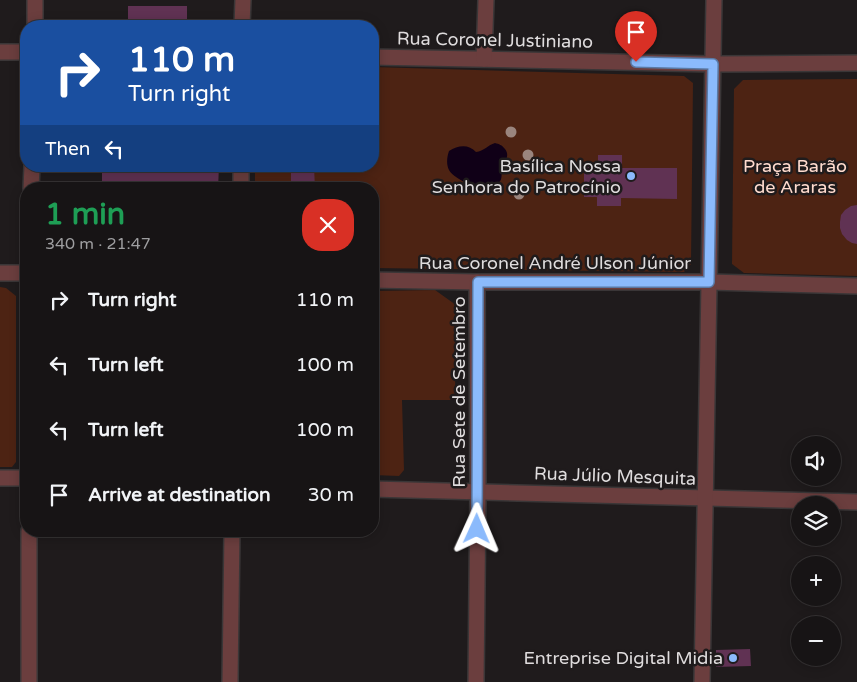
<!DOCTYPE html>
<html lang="en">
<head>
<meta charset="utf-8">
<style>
	body { margin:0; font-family:"Varela Round",sans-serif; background:#201d1e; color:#f1f3f6; height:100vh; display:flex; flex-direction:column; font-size:19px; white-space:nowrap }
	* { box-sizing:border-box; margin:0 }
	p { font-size:16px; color:#9e9ea0 }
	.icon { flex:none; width:28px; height:28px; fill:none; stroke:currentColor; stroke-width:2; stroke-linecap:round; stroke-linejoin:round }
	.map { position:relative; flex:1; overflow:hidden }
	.side { position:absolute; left:20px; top:182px; width:359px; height:355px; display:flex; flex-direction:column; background:#171415; border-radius:20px; box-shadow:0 2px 12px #0003,0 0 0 1px #363334 }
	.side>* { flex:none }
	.top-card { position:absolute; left:20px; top:20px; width:359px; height:152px; border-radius:20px; box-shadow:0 2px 12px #0003,0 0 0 1px #363334; background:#1a4fa0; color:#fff; overflow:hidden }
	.buttons { position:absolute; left:791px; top:436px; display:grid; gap:10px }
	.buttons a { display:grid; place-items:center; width:50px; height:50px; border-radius:50%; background:#171415; box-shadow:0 2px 12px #0003,0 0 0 1px #363334; font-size:25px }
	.pin { position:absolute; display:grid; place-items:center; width:42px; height:42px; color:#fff; margin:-51px -21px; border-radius:50% 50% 50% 0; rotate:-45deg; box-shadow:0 0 5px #0007 }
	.pin .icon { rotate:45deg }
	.me { position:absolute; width:55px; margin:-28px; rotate:1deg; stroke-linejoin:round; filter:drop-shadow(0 0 4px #0008) }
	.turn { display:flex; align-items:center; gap:18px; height:105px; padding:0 25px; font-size:22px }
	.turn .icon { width:65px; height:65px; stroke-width:2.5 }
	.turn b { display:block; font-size:35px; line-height:42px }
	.then { display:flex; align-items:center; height:48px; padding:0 25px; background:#0003; gap:10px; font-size:19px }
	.round { display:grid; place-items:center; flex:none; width:52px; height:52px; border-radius:20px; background:#201d1e }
	.head { display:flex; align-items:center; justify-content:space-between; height:85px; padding:0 25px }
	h1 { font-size:30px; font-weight:700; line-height:38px; color:#1e9e55 }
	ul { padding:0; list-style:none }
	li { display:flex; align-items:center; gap:15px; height:65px; padding:0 25px }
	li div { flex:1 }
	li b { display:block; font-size:19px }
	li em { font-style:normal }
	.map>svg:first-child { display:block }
	.green { fill:#4d2313 }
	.water { fill:#100017 }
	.building { fill:#603253 }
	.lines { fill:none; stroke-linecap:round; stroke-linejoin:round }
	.minor-casing { stroke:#3a3637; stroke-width:18 }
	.minor { stroke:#6b3e3e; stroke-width:15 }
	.tree { fill:#9a857e }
	.route-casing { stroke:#5a79a4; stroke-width:12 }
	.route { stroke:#8bbafc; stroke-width:9 }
	.poi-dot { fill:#8bbafc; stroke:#1f1b1c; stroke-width:2 }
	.labels { text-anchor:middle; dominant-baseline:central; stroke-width:5; stroke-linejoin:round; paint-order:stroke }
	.street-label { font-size:18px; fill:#dfdcdd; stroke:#1f1b1c }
	.poi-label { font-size:18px; fill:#dfdcdd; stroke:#1f1b1c; text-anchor:end }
	.park-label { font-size:18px; fill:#ffdbce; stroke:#1f1b1c }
</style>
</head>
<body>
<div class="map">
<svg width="857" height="682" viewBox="0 0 857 682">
	<rect width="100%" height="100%" fill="#1f1b1c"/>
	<!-- green -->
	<g class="green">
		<polygon points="373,67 684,76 693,83 691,264 684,272 373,268 372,189 255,189 255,166 372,166"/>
		<polygon points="857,79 857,276 744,273 732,264 734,89 743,80"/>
		<polygon points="0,287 6,288 16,296 16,462 12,467 0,467"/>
		<polygon points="435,290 456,305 455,394 450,400 402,400 404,470 399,476 373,475 373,291"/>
	</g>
	<!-- water -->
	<path class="water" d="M 495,143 C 499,144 502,145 505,149 C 511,157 503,162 502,170 C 501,176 503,180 497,184 C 494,187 487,188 483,188 C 474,188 452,177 449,170 C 446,164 447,157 449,151 C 458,145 469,144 476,152 C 484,151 488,145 495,143 Z"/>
	<!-- building -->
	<g class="building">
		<rect x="128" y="6" width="59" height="20"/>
		<polygon points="598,155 622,155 622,168 677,168 677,199 621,198 621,206 597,206 597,197 584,197 584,164 598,165"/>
		<polygon points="102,166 219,166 218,189 102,189"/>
		<polygon points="291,166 314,166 315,189 291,189"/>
		<polygon points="857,205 857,244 852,243 847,240 842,234 840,228 840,222 841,215 845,210 851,206"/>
		<polygon points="750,649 751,666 716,667 716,650"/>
	</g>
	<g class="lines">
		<!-- minor casing -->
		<g class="minor-casing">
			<g id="minor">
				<polyline points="35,26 35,0"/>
				<polyline points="242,26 243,0"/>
				<polyline points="0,52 26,52"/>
				<polyline points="372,57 713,64 857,63"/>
				<polyline points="484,59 486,0"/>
				<polyline points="31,189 32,166"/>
				<polyline points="241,189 241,166"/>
				<polyline points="0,273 26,273"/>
				<polyline points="372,280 477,282 709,282 857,286"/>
				<polyline points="0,478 26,478"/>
				<polyline points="372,489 857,502"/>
				<polyline points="29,682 29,531"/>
				<polyline points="230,682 232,531"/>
				<polyline points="476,682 478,491 477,282"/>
				<polyline points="702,682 714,0"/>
			</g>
		</g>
		<!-- minor -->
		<use href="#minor" class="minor"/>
	</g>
	<!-- trees -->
	<g class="tree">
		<circle cx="511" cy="132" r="5.5"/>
		<circle cx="528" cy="155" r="5.5"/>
		<circle cx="519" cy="194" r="5.5"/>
	</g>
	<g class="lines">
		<!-- route casing -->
		<g class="route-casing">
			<polyline id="route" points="477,529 478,282 709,282 713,64 636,62"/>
		</g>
		<!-- route -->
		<use href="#route" class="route"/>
	</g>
	<!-- markers -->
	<g class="poi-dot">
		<circle cx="631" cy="176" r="5"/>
		<circle cx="733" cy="658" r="5"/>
	</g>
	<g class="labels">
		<!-- street labels -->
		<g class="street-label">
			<text transform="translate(495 40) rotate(1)">Rua Coronel Justiniano</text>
			<text x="555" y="263">Rua Coronel André Ulson Júnior</text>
			<text transform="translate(459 392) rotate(-90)">Rua Sete de Setembro</text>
			<text transform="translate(615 476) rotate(2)">Rua Júlio Mesquita</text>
		</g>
		<!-- poi labels -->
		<g class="poi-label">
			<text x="621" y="166">Basílica Nossa<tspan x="621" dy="21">Senhora do Patrocínio</tspan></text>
			<text x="723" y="658">Entreprise Digital Midia</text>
		</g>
		<!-- park labels -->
		<g class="park-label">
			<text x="795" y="166">Praça Barão<tspan x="795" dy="21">de Araras</tspan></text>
		</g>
	</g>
</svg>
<div class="buttons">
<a><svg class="icon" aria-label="sound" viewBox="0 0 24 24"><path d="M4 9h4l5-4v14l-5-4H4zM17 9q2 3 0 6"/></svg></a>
<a><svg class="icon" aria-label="layers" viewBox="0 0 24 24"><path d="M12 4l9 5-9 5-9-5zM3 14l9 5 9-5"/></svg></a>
<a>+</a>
<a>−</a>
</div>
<div class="pin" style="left:636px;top:62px;background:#d93025"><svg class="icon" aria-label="arrive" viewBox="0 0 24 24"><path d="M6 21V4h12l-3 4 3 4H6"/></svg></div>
<svg class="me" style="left:477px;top:529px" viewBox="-20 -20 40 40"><path d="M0-17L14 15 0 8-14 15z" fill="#8bbafc" stroke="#fff" stroke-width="4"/></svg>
<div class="top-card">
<div class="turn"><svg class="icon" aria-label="right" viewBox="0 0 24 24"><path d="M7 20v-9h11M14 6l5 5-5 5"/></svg><div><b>110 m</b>Turn right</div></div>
<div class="then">Then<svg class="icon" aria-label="left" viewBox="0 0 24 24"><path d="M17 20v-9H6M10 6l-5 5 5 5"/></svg></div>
</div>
<section class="side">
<div class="head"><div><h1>1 min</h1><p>340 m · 21:47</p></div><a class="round" style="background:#d93025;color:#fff"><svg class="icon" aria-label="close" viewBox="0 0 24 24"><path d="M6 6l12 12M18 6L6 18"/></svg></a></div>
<ul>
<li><svg class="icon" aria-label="right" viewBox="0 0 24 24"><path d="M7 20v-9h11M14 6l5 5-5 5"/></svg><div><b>Turn right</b></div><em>110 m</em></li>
<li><svg class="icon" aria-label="left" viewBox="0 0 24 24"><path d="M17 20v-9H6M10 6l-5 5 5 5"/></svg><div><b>Turn left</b></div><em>100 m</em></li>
<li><svg class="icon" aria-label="left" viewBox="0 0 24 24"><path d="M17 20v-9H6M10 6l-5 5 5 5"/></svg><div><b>Turn left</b></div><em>100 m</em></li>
<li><svg class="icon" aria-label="arrive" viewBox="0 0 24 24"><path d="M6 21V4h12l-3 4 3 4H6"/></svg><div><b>Arrive at destination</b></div><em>30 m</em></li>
</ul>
</section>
</div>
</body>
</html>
